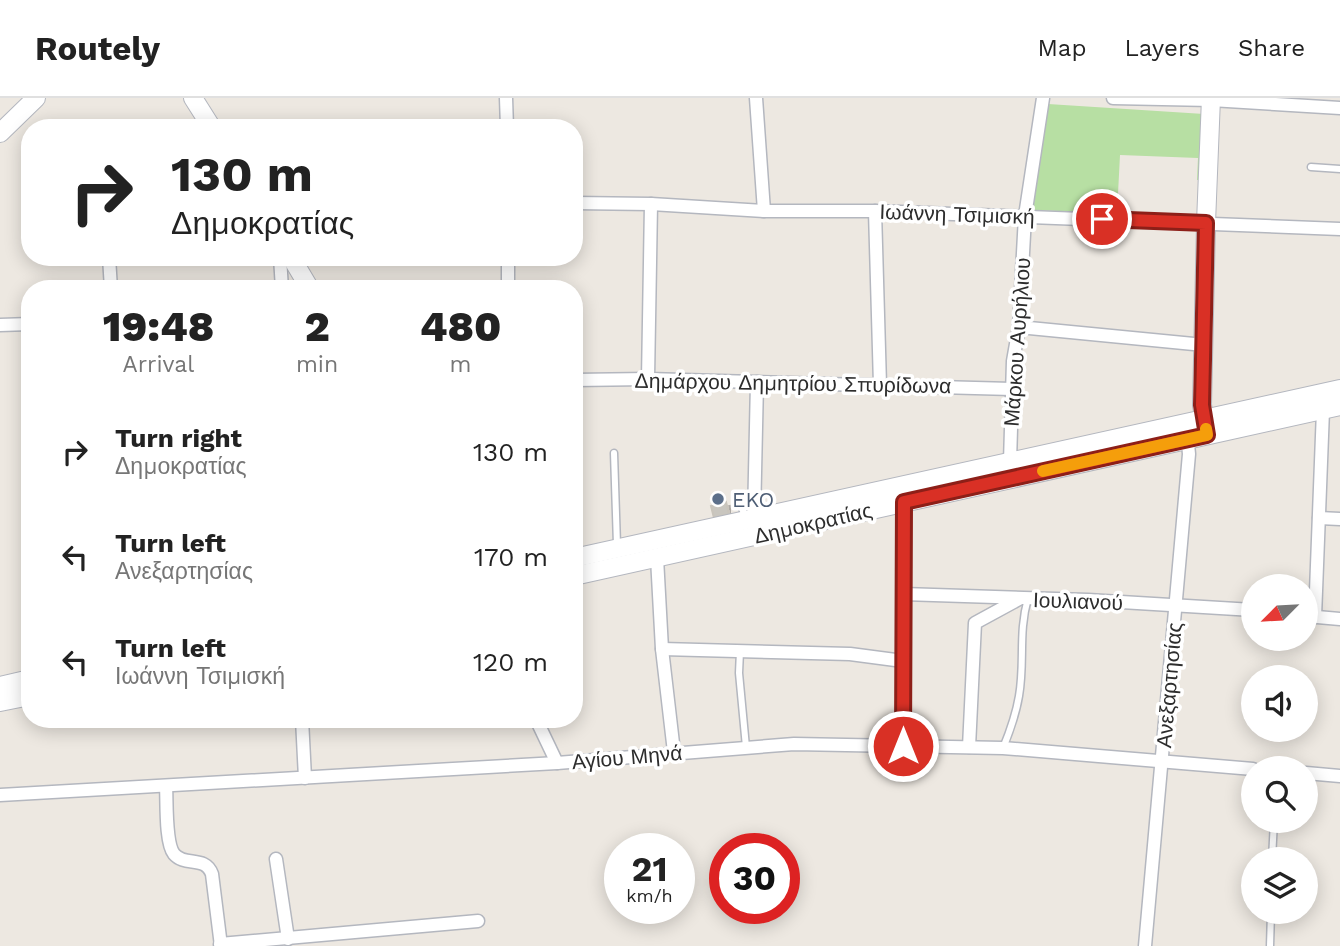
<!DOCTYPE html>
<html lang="en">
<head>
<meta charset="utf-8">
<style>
	body { margin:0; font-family:"Work Sans",sans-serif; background:#f6f6f6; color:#222; height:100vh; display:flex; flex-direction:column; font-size:26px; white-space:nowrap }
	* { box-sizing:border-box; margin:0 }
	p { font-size:23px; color:#767676 }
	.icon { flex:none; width:38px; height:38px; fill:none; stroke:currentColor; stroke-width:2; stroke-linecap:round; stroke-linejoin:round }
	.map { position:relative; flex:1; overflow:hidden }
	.side { position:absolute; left:21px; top:182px; width:562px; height:448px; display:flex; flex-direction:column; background:#fff; border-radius:28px; box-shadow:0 4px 18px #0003 }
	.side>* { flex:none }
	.guide { position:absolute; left:21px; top:21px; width:562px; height:147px; border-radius:28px; box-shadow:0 4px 18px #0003; background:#fff; color:#222; overflow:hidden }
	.needle { width:46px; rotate:246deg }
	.tools { position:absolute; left:1241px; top:476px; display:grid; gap:14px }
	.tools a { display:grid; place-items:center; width:77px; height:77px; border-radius:50%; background:#fff; box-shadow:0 4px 18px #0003; font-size:35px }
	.speed { position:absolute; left:604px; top:735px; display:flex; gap:14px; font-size:35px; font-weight:700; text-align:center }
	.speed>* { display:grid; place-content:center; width:91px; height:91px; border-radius:50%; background:#fff; box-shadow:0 4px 18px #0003; line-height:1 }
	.speed small { font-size:18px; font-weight:400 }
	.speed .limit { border:10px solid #d22; background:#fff; color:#111 }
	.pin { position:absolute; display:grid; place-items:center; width:60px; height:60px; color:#fff; margin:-30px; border:4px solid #fff; border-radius:50%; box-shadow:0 2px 7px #0007 }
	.me { position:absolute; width:77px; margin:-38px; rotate:0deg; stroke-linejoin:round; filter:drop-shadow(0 0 5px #0008) }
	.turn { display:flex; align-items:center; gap:24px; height:147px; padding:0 35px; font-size:32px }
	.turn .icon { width:91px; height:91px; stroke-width:2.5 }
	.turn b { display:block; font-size:49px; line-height:60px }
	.eta { display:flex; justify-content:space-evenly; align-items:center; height:119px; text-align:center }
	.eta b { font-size:42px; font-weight:800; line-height:49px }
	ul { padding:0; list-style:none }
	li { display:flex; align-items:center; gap:21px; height:105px; padding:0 35px }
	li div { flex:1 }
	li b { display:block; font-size:26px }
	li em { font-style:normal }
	header { display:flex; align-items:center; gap:42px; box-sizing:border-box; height:98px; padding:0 35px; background:#fff; border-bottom:2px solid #e0e0e0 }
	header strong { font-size:33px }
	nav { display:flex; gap:38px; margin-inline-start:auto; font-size:24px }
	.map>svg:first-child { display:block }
	.green { fill:#b7dfa3 }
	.building { fill:#c9c6bf; stroke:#c9c4bb; stroke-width:2; filter:url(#shadow) }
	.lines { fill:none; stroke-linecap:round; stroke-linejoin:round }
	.lane-casing { stroke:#b4b7bf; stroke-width:9 }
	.street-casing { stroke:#b4b7bf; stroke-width:15 }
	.secondary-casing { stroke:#b4b7bf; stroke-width:20 }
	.lane { stroke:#fff; stroke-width:6 }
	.street { stroke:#fff; stroke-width:12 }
	.secondary { stroke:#fff; stroke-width:18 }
	.route-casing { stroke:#8d1f18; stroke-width:18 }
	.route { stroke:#d93025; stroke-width:12 }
	.slow { stroke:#f59e0b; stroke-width:12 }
	.service-dot { fill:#5c6f8a; stroke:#fff; stroke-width:2.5 }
	.labels { text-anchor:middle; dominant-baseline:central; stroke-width:7; stroke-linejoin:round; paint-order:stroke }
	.street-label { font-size:21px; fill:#2d2d2d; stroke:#fff }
	.service-label { font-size:21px; fill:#4e5e75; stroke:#fff; text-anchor:start }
</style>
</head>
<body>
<header>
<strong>Routely</strong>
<nav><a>Map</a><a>Layers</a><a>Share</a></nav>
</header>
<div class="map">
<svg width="1340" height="848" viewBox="0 0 1340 848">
	<defs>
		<filter id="shadow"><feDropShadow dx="4" dy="4" stdDeviation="0" flood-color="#0004"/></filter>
	</defs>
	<rect width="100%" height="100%" fill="#ede8e1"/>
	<!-- green -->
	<polygon class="green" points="1048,6 1204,16 1202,82 1197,82 1198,60 1120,57 1117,115 1031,112"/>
	<!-- building -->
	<polygon class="building" points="726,404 729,416 714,420 711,408"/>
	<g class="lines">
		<!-- lane casing -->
		<g class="lane-casing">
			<g id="lane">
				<polyline points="1311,69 1340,71"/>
				<polyline points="614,355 617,447"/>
				<polyline points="741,408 746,420"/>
				<polyline points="740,553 739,575 746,649"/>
				<path d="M 1003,650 C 1010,633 1016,616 1019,598 C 1025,564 1018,535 1028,500"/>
				<polyline points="1272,761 1274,723"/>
				<polyline points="1270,848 1271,814"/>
			</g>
		</g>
		<!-- street casing -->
		<g class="street-casing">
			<g id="street">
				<polyline points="506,0 507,30"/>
				<polyline points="756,0 764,113"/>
				<polyline points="1113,0 1211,2 1340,10"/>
				<polyline points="574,105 651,106 764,113 875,113 1340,131"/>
				<polyline points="875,113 880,287"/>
				<polyline points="109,159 111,191"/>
				<polyline points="280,159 282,191"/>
				<polyline points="508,159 508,191"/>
				<polyline points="0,227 30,226"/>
				<polyline points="1019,229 1204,247"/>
				<polyline points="648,281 651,106"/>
				<polyline points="574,282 648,281 1012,291"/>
				<polyline points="1010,364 1013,263 1019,229 1025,118 1043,0"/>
				<polyline points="754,420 757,284"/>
				<polyline points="1319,420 1340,421"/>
				<polyline points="657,460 662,551 674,654"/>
				<polyline points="903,496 1088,502 1253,512"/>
				<polyline points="1306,518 1340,521"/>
				<polyline points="1315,519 1323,312"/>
				<polyline points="662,551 850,556 903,563"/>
				<polyline points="302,621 305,680"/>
				<polyline points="536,621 557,665"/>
				<polyline points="903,648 903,404"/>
				<polyline points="969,649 975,525 1019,501"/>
				<polyline points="1306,675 1340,678"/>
				<path d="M 166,688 C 167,703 165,745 174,756 C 185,769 205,757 212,776 L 221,848"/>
				<polyline points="0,697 557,665 794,646 1003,650 1253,671"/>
				<polyline points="276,761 288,841"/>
				<polyline points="220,846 478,823"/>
				<polyline points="1145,848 1189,356 1187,336"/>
			</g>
		</g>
		<!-- secondary casing -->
		<g class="secondary-casing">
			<g id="secondary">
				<polyline points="193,0 212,30"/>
				<polyline points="0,35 36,0"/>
				<polyline points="291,159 310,191"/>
				<polyline points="1206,330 1202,307 1206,125 1211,0"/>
				<polyline points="574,460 1340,291"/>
				<polyline points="574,478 1340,308"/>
				<polyline points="0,588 30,581"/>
				<polyline points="0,604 30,598"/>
			</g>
		</g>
		<!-- lane -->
		<use href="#lane" class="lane"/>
		<!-- street -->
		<use href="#street" class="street"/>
		<!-- secondary -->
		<use href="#secondary" class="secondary"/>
	</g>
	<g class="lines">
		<!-- route casing -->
		<g class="route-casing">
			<polyline id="route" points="903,648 904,404 1207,337 1202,307 1206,125 1102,121"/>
		</g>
		<!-- route -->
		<use href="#route" class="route"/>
		<!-- slow -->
		<polyline class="slow" points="1043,373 1207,337 1206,331"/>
	</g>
	<!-- markers -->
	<circle class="service-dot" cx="718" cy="401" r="7"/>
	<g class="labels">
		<!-- street labels -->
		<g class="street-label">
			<text transform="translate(957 116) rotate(2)">Ιωάννη Τσιμισκή</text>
			<text transform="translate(1017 244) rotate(-86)">Μάρκου Αυρήλιου</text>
			<text transform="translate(793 285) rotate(1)">Δημάρχου Δημητρίου Σπυρίδωνα</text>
			<text transform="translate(813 425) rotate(-13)">Δημοκρατίας</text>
			<text transform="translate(1078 503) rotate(2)">Ιουλιανού</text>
			<text transform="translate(1169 587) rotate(-85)">Ανεξαρτησίας</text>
			<text transform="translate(627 659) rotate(-5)">Αγίου Μηνά</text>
		</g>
		<!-- service labels -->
		<g class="service-label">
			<text x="732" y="401">EKO</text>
		</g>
	</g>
</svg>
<div class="tools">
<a><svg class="needle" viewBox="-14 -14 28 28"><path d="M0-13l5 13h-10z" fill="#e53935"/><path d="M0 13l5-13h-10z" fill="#767676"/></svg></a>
<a><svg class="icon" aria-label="sound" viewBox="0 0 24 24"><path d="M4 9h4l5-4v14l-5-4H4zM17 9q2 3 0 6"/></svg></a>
<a><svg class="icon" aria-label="search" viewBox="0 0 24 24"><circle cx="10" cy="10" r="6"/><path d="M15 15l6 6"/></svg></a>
<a><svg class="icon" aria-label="layers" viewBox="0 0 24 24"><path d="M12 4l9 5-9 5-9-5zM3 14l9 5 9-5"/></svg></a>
</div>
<div class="speed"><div>21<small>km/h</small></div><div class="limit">30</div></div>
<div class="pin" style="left:1102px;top:121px;background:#d93025"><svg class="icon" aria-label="arrive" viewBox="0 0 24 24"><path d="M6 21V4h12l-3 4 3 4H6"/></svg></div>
<svg class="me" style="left:903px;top:648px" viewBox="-20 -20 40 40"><circle r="17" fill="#d93025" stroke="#fff" stroke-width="3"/><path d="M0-11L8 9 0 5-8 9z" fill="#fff"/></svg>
<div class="guide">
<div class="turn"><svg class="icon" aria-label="right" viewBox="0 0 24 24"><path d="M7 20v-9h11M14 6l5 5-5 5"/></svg><div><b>130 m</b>Δημοκρατίας</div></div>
</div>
<section class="side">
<div class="eta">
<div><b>19:48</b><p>Arrival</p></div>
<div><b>2</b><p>min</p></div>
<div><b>480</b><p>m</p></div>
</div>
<ul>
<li><svg class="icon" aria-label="right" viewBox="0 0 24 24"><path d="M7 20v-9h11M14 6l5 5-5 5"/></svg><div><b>Turn right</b><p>Δημοκρατίας</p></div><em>130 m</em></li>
<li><svg class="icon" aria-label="left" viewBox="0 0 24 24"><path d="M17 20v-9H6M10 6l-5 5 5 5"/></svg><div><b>Turn left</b><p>Ανεξαρτησίας</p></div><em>170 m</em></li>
<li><svg class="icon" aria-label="left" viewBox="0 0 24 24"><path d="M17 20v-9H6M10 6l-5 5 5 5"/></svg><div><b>Turn left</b><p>Ιωάννη Τσιμισκή</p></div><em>120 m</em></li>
</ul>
</section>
</div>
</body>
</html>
